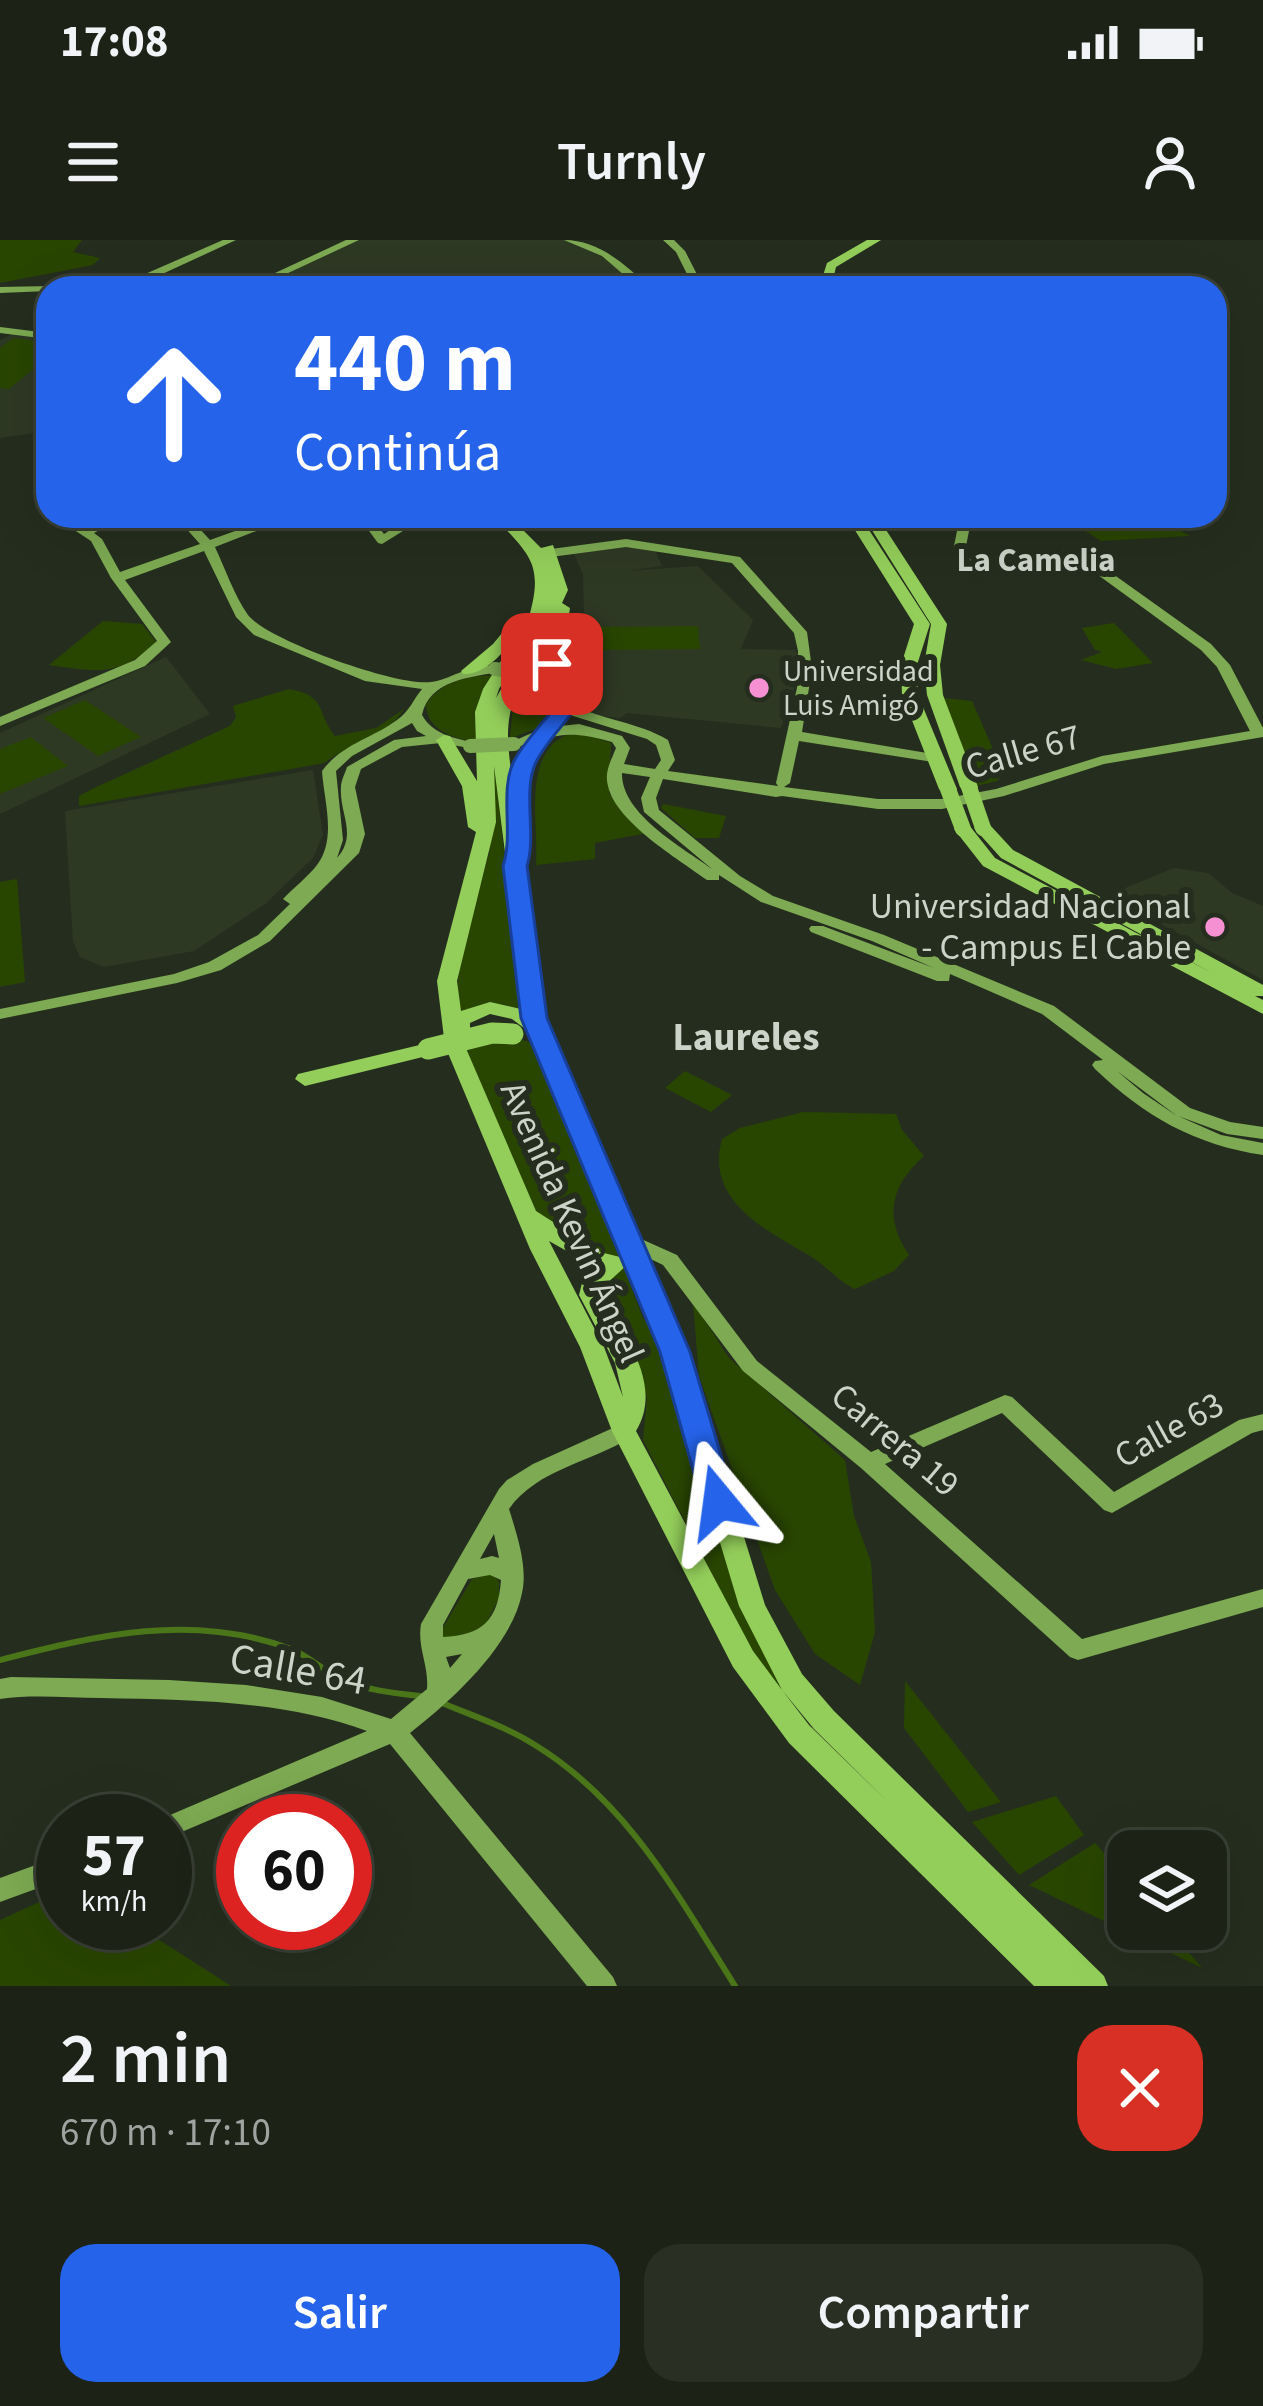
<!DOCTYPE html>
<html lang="es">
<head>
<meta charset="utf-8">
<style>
	body { margin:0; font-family:"Source Sans 3",sans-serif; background:#292f23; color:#f1f3f6; height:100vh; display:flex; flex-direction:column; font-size:45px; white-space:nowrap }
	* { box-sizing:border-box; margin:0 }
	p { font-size:39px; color:#a0a4a1 }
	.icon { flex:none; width:66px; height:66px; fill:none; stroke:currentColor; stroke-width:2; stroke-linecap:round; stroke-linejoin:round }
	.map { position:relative; height:1746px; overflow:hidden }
	.sheet { display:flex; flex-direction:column; background:#1c2216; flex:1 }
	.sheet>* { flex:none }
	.hud { position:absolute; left:36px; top:36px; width:1191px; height:252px; border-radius:36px; box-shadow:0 12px 48px #0002,0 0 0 3px #3a3f35; background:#2563eb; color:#fff; overflow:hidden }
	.tools { position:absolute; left:1107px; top:1590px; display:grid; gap:24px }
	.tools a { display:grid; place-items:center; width:120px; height:120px; border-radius:24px; background:#1c2216; box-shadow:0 12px 48px #0002,0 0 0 3px #3a3f35; font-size:60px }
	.speed { position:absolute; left:36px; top:1554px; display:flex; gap:24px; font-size:60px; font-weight:700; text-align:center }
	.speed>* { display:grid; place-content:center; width:156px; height:156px; border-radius:50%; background:#1c2216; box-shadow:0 12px 48px #0002,0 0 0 3px #3a3f35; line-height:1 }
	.speed small { font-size:30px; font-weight:400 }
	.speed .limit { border:18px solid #d22; background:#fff; color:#111 }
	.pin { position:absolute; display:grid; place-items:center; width:102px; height:102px; color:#fff; margin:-51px; border-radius:24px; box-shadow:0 6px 18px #0006 }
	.me { position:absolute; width:132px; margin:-66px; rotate:344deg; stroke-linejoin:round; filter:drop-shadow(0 0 9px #0008) }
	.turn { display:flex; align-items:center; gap:42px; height:252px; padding:0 60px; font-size:54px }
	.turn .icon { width:156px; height:156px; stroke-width:2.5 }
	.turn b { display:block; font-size:84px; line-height:102px }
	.round { display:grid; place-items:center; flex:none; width:126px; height:126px; border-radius:36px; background:#292f23 }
	.summary { display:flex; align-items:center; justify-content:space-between; height:204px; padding:0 60px }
	h1 { font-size:72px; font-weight:600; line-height:90px }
	.primary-button { display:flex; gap:24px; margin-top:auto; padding:24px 60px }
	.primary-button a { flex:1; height:138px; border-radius:36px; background:#2563eb; color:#fff; font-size:48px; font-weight:600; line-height:138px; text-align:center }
	.primary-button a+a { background:#292f23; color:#f1f3f6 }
	.status { display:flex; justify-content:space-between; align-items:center; height:84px; padding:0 60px; background:#1c2216; direction:ltr }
	.status svg { height:33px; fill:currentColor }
	header { display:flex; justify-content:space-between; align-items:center; height:156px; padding:0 60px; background:#1c2216; font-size:54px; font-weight:600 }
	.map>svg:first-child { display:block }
	.built { fill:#2e3924 }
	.green { fill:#294601 }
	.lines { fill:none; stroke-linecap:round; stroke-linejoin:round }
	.stream { stroke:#4b7519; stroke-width:6 }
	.secondary { fill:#7daa52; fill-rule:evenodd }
	.primary { fill:#93ce5a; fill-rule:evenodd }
	.secondary-bridge { stroke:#7daa52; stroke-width:14 }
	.primary-bridge-far1 { stroke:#93ce5a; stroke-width:16 }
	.primary-bridge { stroke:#93ce5a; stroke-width:21 }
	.route { fill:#2563eb; stroke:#184099; stroke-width:3 }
	.poi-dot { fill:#f591d2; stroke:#252e1e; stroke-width:4.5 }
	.labels { text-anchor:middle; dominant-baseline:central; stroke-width:12; stroke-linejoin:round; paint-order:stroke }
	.far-poi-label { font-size:30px; fill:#ced3c9; stroke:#252e1e; text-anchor:start }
	.far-neighbourhood-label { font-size:33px; font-weight:bold; fill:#ced3c9; stroke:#252e1e }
	.street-label { font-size:36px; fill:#ced3c9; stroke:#252e1e }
	.poi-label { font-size:36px; fill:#ced3c9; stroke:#252e1e; text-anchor:end }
	.neighbourhood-label { font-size:39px; font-weight:bold; fill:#ced3c9; stroke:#252e1e }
	.near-street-label { font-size:42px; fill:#ced3c9; stroke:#252e1e }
</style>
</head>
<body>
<div class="status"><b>17:08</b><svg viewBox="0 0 49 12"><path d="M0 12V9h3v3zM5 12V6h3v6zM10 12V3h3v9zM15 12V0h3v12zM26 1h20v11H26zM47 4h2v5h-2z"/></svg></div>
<header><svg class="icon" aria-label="menu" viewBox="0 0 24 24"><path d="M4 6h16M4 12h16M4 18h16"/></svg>Turnly<svg class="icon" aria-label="person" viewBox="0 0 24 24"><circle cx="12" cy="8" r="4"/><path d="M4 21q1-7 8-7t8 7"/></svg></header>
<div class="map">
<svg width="1263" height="1746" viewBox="0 0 1263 1746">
	<rect width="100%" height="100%" fill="#252e1e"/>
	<!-- built -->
	<g class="built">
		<polygon points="355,0 571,0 594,7 645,48 340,48 285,31"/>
		<polygon points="15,93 48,97 48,191 0,198 0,100"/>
		<polygon points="614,306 654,308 662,326 626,331 698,326 753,380 741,409 795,410 802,424 781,488 627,473 620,478 587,475 574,467 565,437 584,373 583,334 573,312"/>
		<polygon points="166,417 210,474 0,574 0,493"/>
		<polygon points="313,530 323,595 313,618 265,664 194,711 104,727 80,717 73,701 65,571"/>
		<polygon points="1174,628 1208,633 1232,653 1263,666 1263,740 1108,655"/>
	</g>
	<!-- green -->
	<g class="green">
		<polygon points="0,0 82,0 73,12 100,18 93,25 0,43"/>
		<polygon points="13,98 48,102 48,117 9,149 0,148 0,108"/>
		<polygon points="1153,276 1190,296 1101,301 1078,286"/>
		<path d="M 103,381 L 142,384 L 157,403 C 117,437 99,432 49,425 Z"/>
		<polygon points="1114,383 1153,423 1116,429 1081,420 1102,412 1095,410 1082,388"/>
		<polygon points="698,386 700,409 599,410 598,387"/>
		<path d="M 495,435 L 479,459 L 475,502 C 452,497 427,491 426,464 C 443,440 467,437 495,435 Z"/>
		<polygon points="528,438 543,446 556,468 542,487 510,498 513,466"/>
		<path d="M 289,449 C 328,456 315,471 335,496 L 376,488 L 404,469 C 385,499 351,501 325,523 L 79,566 L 79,556 L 90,550 L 230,486 L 236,477 L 233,466 Z"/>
		<polygon points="943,458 972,461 1003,532 997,541 976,546"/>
		<polygon points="85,460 141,497 98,516 43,478"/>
		<path d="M 569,494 L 586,494 L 611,503 L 609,553 L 647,593 L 595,603 L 595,619 L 536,625 C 539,584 521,512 569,494 Z"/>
		<polygon points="31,497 68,526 0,554 0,509"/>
		<path d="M 493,516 L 514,700 L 530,776 C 503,758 481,761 454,778 L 461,712 L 489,614 Z"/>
		<polygon points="663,564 726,576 719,598 695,598 661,568"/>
		<polygon points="17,639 25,742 0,747 0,642"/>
		<polygon points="513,797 532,803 542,813 629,1016 612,1020 532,975 464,803"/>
		<polygon points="685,831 732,855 711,872 665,848"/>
		<path d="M 803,872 L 896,874 L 902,890 L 924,916 C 891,945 883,977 909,1015 L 894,1031 L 855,1049 C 836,1040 827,1026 810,1016 C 764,989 705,960 722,899 L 740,888 Z"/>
		<polygon points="624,1028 643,1078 660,1097 786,1449 780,1453 747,1402 643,1200 647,1157 602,1065 599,1046"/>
		<polygon points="693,1062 729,1118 845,1220 854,1276 871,1322 875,1392 860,1445 815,1414 775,1350 699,1136"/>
		<polygon points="491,1334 499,1341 499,1358 481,1394 450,1400 438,1396 472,1339"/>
		<polygon points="905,1441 1001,1562 968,1572 904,1488"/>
		<polygon points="1056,1556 1084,1595 1019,1635 972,1582"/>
		<polygon points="1095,1603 1128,1641 1128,1689 1169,1689 1202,1728 1029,1645"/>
		<polygon points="63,1651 63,1683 133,1683 231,1746 0,1746 0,1680"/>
	</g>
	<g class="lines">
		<!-- stream -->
		<g class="stream">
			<path d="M 0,1420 C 98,1395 192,1372 291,1409 C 309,1416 322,1430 339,1438 C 364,1450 392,1453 420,1456"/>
			<path d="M 442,1463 C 473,1476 507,1487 535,1505 C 628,1562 678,1656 735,1746"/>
		</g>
		<!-- secondary -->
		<g class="secondary">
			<path d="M 223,0 L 236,0 L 158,36 L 184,48 L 170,48 L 150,40 C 122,51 86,48 56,48 L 61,45 L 136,38 Z"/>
			<polygon points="346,0 359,0 256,48 243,48"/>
			<path d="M 564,0 C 599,0 626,25 650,48 L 639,48 L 602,16 Z"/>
			<polygon points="663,0 674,0 685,11 704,48 694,48 676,12"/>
			<polygon points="52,46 53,48 48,48 48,51 0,53 0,47"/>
			<polygon points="0,87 48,93 48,99 0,93"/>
			<polygon points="48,231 48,262 42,258 37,245 44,232"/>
			<path d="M 53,276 L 68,276 L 86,287 L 109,276 L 125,276 L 94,293 L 102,299 L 120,332 L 200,304 L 175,276 L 188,276 L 210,300 L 277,276 L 295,276 L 215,307 C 225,328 234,355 248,375 C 267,400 399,447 431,442 C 454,439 479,417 502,429 L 500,432 C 471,437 429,440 422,475 C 433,495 455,498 475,503 L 475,509 L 441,503 L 402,507 L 361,529 L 355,547 L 365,594 L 359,613 L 270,701 L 221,730 L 177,743 L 0,779 L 0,769 L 174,734 L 209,722 L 258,695 L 290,664 L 283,659 C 294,647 307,638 317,625 C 337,599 324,561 322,531 C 342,504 371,499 397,480 C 409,472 413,460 422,449 L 365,441 L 254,395 L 236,377 L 204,311 L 125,340 L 171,402 L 145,426 L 0,486 L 0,477 L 135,420 L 157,401 L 111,338 L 91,301 ZM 412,483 L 417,491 L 426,496 L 394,500 L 347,527 C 345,534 341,540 341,547 C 339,574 358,594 337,618 L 343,600 L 336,531 L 352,516 Z"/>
			<polygon points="358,276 370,276 384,294 412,276 427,276 382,304 378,303"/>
			<path d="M 879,276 L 895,276 C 883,286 865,291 851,282 C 857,275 870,280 879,276 Z"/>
			<path d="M 960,276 L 972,276 L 965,311 L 975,322 L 1078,309 L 1211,404 L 1230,425 L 1263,488 L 1263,497 L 1104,524 L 1004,556 L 942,569 L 878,569 L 782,556 L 776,557 L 663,539 L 656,558 L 659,570 L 740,636 L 773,656 L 884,695 L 1054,766 L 1190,868 L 1230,882 L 1263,887 L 1263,899 L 1227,894 L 1178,876 L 1221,895 L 1263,903 L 1263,915 C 1195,905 1144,876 1095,829 L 1092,825 L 1095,821 L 1103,820 L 1042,774 L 950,734 L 949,741 L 937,741 L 811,692 L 809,689 L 811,686 L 823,686 L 934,728 L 872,701 L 761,662 L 719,635 L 719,640 L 707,640 C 678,619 616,582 608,546 C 604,532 611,521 616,508 L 612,502 C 567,489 557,495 514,508 L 507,504 L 541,489 L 557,473 L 555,456 L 526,434 L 533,430 L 567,451 L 570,464 C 602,480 638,482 668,500 L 675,520 L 668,531 L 778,546 L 776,543 L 797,448 L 798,411 L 794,393 L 732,323 L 626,307 L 551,317 L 545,313 L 551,309 L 626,299 L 740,317 L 807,392 L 812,429 L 802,492 L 933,514 L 940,518 L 933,522 L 799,501 L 790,543 L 784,547 L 878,559 L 942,559 L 996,549 L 1102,516 L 1250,491 L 1217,427 L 1201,410 L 1072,316 L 967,329 L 953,311 ZM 570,475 L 647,499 L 656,505 L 661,520 L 655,529 L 624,524 L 630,508 L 622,496 L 579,484 L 560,486 ZM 622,533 L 650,537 L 641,558 L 644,572 L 712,629 C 682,607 621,574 622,533 ZM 1117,831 L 1177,876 L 1143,853 Z"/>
			<polygon points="639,998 677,1015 757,1121 871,1212 1005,1155 1012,1157 1114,1252 1239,1180 1263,1174 1263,1190 1252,1193 1112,1273 1104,1270 1002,1173 885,1224 1082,1399 1263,1349 1263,1367 1078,1420 1070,1417 861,1228 743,1131 663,1025 632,1010 629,1005 632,1000"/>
			<path d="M 624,1183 L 631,1185 L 635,1191 L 631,1197 C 592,1222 537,1229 509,1269 C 517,1295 528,1327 522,1353 C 512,1406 451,1461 410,1493 L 613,1737 L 617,1746 L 587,1746 L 390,1504 L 165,1599 L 165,1581 L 156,1581 L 367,1491 C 284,1460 190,1460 102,1458 C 68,1458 34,1454 0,1459 L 0,1439 L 11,1437 L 169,1440 L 246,1445 L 322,1457 L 391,1479 L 427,1449 C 429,1425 417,1408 421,1384 L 499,1249 L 507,1240 L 533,1224 ZM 494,1294 L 499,1318 L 492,1316 L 480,1319 ZM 490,1335 L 501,1340 C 498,1381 482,1395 443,1397 L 443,1385 L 468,1339 ZM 462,1414 L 450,1428 L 446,1417 Z"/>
			<polygon points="63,1615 63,1639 0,1662 0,1638"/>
		</g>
		<!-- primary -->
		<g class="primary">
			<polygon points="867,0 881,0 836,27 831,48 819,48 827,23"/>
			<path d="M 494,276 L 509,276 L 541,308 L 553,305 L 568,350 L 562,363 L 570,368 L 559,437 L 566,448 L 564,451 L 552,451 L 543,437 L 550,392 L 547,399 L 535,399 L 535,392 L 499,449 L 496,458 L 512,430 L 524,430 L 526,433 C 504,474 506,493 512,538 L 536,490 L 542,489 L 550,494 L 530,537 L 529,614 L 524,619 L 547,788 L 687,1112 L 765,1365 L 802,1434 L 834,1471 L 1104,1736 L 1108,1746 L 1034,1746 L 789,1503 L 733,1427 L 612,1191 L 580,1107 L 530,1009 L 445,806 L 437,741 L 476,592 L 468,587 L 462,546 L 436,500 L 444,495 L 450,496 L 477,541 L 475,472 L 483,449 L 521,390 C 507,408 487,435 463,434 L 461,431 L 493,404 L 517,375 L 529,377 C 545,321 527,314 494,276 ZM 494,526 L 525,770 L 490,762 L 461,771 L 457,741 L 496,582 ZM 490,774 L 512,779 L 528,791 L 624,1018 L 600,1012 L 536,971 L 465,806 L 470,800 L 470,783 ZM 549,1001 L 595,1027 L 582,1043 L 579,1055 L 615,1123 L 623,1157 L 604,1107 ZM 627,1025 L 663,1112 L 739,1366 L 782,1450 L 753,1411 L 636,1191 C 664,1144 624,1097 603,1055 L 604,1046 ZM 782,1450 L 814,1489 L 891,1565 L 809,1485 Z"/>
			<polygon points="846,276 860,276 930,384 917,425 918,455 957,549 954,553 942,553 939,549 902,455 901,425 914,384"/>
			<polygon points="863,276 877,276 947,384 940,425 943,455 978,547 975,551 963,551 960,547 927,455 924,425 931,384"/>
			<polygon points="983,583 989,584 1013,610 1263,745 1263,756 1255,756 1263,760 1263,774 983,626 954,589 957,585 969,585 995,618 1212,733 1001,618 974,588"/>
			<polygon points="428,803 438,809 435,814 305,846 295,839 298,834"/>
		</g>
		<!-- secondary-bridge -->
		<g class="secondary-bridge">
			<polyline points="495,429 533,434"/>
			<polyline points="470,506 514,504"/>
		</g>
		<!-- primary-bridge-far1 -->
		<g class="primary-bridge-far1">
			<polyline points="969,547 983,588"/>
			<polyline points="948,549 963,589"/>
		</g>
		<!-- primary-bridge -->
		<polyline class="primary-bridge" points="428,809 492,793 513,794"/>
	</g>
	<!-- route -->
	<path class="route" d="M 552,418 L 562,424 L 562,436 L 576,467 C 564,485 546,502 536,522 C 522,551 537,594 527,626 L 547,778 L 690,1112 L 735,1262 L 730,1271 L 719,1275 L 707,1271 L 702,1262 L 660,1112 L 521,778 L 503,626 C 514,593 499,551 514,521 C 524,502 542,484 555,467 L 541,436 L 542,424 Z"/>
	<!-- markers -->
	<g class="poi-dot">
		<circle cx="759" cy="448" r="12"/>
		<circle cx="1215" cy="687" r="12"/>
	</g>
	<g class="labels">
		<!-- far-poi labels -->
		<g class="far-poi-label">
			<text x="783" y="431">Universidad<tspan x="783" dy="34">Luis Amigó</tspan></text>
		</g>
		<!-- far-neighbourhood labels -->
		<g class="far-neighbourhood-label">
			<text x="1036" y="320">La Camelia</text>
		</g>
		<!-- street labels -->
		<g class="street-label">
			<text transform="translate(1023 512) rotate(-16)">Calle 67</text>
			<text transform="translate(572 982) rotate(66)">Avenida Kevin Ángel</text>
			<text transform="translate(1169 1190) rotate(-29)">Calle 63</text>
			<text transform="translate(895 1200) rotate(40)">Carrera 19</text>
		</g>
		<!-- poi labels -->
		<g class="poi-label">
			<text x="1191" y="666">Universidad Nacional<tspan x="1191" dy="41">- Campus El Cable</tspan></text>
		</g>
		<!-- neighbourhood labels -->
		<g class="neighbourhood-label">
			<text x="746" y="798">Laureles</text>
		</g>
		<!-- near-street labels -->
		<g class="near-street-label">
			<text transform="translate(298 1430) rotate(10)">Calle 64</text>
		</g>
	</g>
</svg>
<div class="tools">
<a><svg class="icon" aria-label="layers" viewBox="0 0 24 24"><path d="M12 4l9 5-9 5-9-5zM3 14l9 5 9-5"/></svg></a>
</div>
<div class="speed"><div>57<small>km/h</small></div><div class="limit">60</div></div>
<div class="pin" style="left:552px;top:424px;background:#d93025"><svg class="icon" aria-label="arrive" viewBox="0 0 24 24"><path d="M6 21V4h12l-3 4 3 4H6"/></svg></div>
<svg class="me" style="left:719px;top:1262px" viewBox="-20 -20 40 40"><path d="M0-17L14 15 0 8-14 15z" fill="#2563eb" stroke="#fff" stroke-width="4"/></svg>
<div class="hud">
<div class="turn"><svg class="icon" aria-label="ahead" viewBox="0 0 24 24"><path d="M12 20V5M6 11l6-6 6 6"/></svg><div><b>440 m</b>Continúa</div></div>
</div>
</div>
<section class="sheet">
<div class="summary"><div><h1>2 min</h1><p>670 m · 17:10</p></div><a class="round" style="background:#d93025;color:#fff"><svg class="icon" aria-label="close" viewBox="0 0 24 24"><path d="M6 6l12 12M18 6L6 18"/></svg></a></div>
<div class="primary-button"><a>Salir</a><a>Compartir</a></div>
</section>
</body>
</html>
